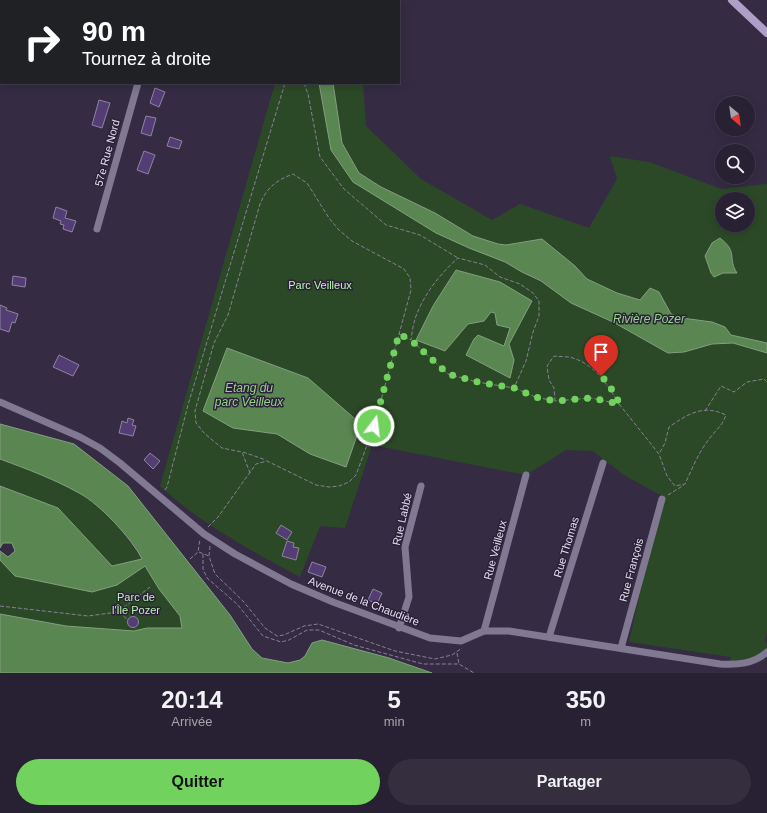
<!DOCTYPE html>
<html lang="fr">
<head>
<meta charset="utf-8">
<style>
	body { margin:0; font-family:Helvetica,sans-serif; background:#342e3f; color:#f1f3f6; height:100vh; display:flex; flex-direction:column; font-size:15px; white-space:nowrap }
	* { box-sizing:border-box; margin:0 }
	p { font-size:13px; color:#a5a3ac }
	.icon { flex:none; width:22px; height:22px; fill:none; stroke:currentColor; stroke-width:2; stroke-linecap:round; stroke-linejoin:round }
	.map { position:relative; height:673px; overflow:hidden }
	.side { display:flex; flex-direction:column; background:#282133; flex:1 }
	.side>* { flex:none }
	.banner { position:absolute; left:0px; top:0px; width:400px; height:84px; box-shadow:0 2px 10px #0003,0 0 0 1px #443e4e; background:#202124; color:#fff; overflow:hidden }
	.needle { width:26px; rotate:151deg }
	.tools { position:absolute; left:715px; top:96px; display:grid; gap:8px }
	.tools a { display:grid; place-items:center; width:40px; height:40px; border-radius:50%; background:#282133; box-shadow:0 2px 10px #0003,0 0 0 1px #443e4e; font-size:20px }
	.pin { position:absolute; display:grid; place-items:center; width:34px; height:34px; color:#fff; margin:-41px -17px; border-radius:50% 50% 50% 0; rotate:-45deg; box-shadow:0 0 4px #0007 }
	.pin .icon { rotate:45deg }
	.me { position:absolute; width:44px; margin:-22px; rotate:15deg; stroke-linejoin:round; filter:drop-shadow(0 0 3px #0008) }
	.turn { display:flex; align-items:center; gap:14px; height:84px; padding:0 16px; font-size:18px }
	.turn .icon { width:52px; height:52px; stroke-width:2.5 }
	.turn b { display:block; font-size:28px; line-height:34px }
	.eta { display:flex; justify-content:space-evenly; align-items:center; height:68px; text-align:center }
	.eta b { font-size:24px; font-weight:700; line-height:28px }
	.button { display:flex; gap:8px; margin-top:auto; padding:8px 16px }
	.button a { flex:1; height:46px; border-radius:24px; background:#71d35e; color:#111; font-size:16px; font-weight:700; line-height:46px; text-align:center }
	.button a+a { background:#342e3f; color:#f1f3f6 }
	.map>svg:first-child { display:block }
	.green { fill:#2c4927; fill-rule:evenodd }
	.water { fill:#5a8652; stroke:#83a080 }
	.building { fill:#543d74; stroke:#8e84a0 }
	.lines { fill:none; stroke-linecap:round; stroke-linejoin:round }
	.path { stroke:#878094; stroke-width:1; stroke-dasharray:4 2; stroke-linecap:butt }
	.street { stroke:#817892; stroke-width:7 }
	.secondary { stroke:#ae9fc9; stroke-width:8 }
	.route { stroke:#71d35e; stroke-width:7; stroke-dasharray:0 12.6 }
	.labels { text-anchor:middle; dominant-baseline:central; stroke-width:3; stroke-linejoin:round; paint-order:stroke }
	.street-label { font-size:11px; fill:#e3deed; stroke:#2b2239 }
	.park-label { font-size:11px; fill:#b6f6aa; stroke:#2b2239 }
	.water-label { font-size:12px; font-style:italic; fill:#94d388; stroke:#2b2239 }
</style>
</head>
<body>
<div class="map">
<svg width="767" height="673" viewBox="0 0 767 673">
	<rect width="100%" height="100%" fill="#352c44"/>
	<!-- green -->
	<g class="green">
		<path d="M 275,83 L 319,83 L 322,104 L 353,182 L 505,262 L 668,353 L 712,344 L 733,343 L 767,353 L 767,633 L 765,640 L 767,644 L 767,652 L 762,657 L 730,664 L 731,657 L 629,642 L 662,496 L 624,475 L 593,451 L 566,450 L 526,475 L 372,445 L 345,528 L 320,526 L 300,577 C 251,550 202,525 160,486 Z"/>
		<path d="M 333,83 L 363,83 L 366,126 L 421,179 L 492,220 L 520,204 L 589,228 L 617,179 L 610,156 L 649,162 L 721,189 L 767,184 L 767,343 L 731,335 L 725,327 L 712,322 L 682,318 L 671,314 L 659,292 L 650,288 L 640,301 L 617,293 L 587,279 L 575,266 L 542,239 L 506,245 L 498,244 L 473,236 L 381,187 L 358,173 L 342,143 ZM 722,199 L 748,199 L 748,225 L 722,225 Z"/>
		<path d="M 0,459 C 27,469 54,479 79,493 C 106,508 125,535 142,560 L 112,566 L 58,508 L 0,486 Z"/>
		<polygon points="0,560 117,585 145,566 159,589 180,616 182,628 147,628 134,631 66,626 0,614"/>
	</g>
	<!-- water -->
	<g class="water">
		<polygon points="319,83 333,83 342,143 359,173 381,187 435,213 473,236 498,244 506,245 542,239 575,266 587,279 617,293 640,300 650,288 659,292 671,314 682,318 712,322 725,327 731,335 767,343 767,353 733,343 712,344 684,352 668,353 613,322 571,303 541,281 522,272 505,262 469,248 436,233 353,182 331,150"/>
		<path d="M 720,238 C 739,253 727,258 737,273 L 723,273 L 714,277 L 711,273 L 705,256 L 712,243 Z"/>
		<polygon points="456,270 500,282 532,301 509,344 514,360 510,378 466,355 474,339 478,335 504,346 510,328 497,325 495,313 491,312 484,321 468,324 445,351 416,340 433,306"/>
		<polygon points="227,348 308,378 361,424 346,467 310,454 277,434 233,428 203,411"/>
		<path d="M 0,424 L 74,444 L 128,486 L 230,615 L 252,649 L 262,658 L 288,663 L 300,660 L 305,656 L 312,643 L 322,640 L 389,658 L 432,673 L 0,673 L 0,614 L 66,626 L 134,631 L 147,628 L 182,628 L 180,616 L 159,589 L 145,566 L 117,585 L 92,592 L 15,576 L 0,560 L 0,551 L 8,557 L 15,551 L 12,543 L 3,543 L 0,548 L 0,486 L 58,508 L 112,566 L 142,559 C 131,538 100,504 79,493 C 54,479 27,469 0,459 Z"/>
	</g>
	<!-- building -->
	<g class="building">
		<polygon points="155,88 165,92 159,107 150,103"/>
		<polygon points="99,100 110,103 102,128 92,125"/>
		<polygon points="146,116 156,118 151,136 141,133"/>
		<polygon points="170,137 182,141 179,149 167,146"/>
		<polygon points="144,151 155,155 148,174 137,170"/>
		<polygon points="56,207 67,211 65,218 76,221 72,232 63,229 64,225 60,224 61,221 53,218"/>
		<polygon points="13,276 26,278 25,287 12,285"/>
		<polygon points="0,305 7,308 6,310 18,314 15,323 12,322 9,332 0,329"/>
		<polygon points="59,355 79,365 73,376 53,367"/>
		<polygon points="128,418 134,420 132,425 136,426 133,436 119,433 122,421 127,423"/>
		<polygon points="150,453 160,461 153,469 144,460"/>
		<polygon points="281,525 292,532 287,540 276,533"/>
		<polygon points="287,541 294,543 293,547 299,548 296,560 282,556"/>
		<polygon points="312,562 326,567 322,577 308,572"/>
		<polygon points="373,589 382,593 377,604 368,600"/>
		<circle cx="133" cy="622" r="5.5"/>
	</g>
	<g class="lines">
		<!-- path -->
		<g class="path">
			<polyline points="295,0 295,1"/>
			<polyline points="304,83 308,94 320,157 344,189 386,225 420,235 458,258"/>
			<path d="M 399,334 L 411,340 C 412,333 413,325 415,319 C 423,295 440,274 458,258 L 485,265 L 500,277 L 520,284 L 533,293 L 539,301 L 539,316 L 533,332 L 526,361 L 514,388 L 477,382 L 448,374 L 411,340"/>
			<path d="M 515,388 L 535,397 L 555,401 L 554,388 L 549,380 L 547,366 L 554,356 C 560,357 567,356 573,358 C 595,365 608,385 619,404 L 591,398 L 555,401"/>
			<path d="M 619,404 L 659,454 L 667,476 L 675,486 L 685,484 C 692,469 699,451 710,438 C 717,428 721,428 726,415 C 703,404 688,414 669,427 L 665,443 L 659,454"/>
			<polyline points="705,411 721,386 734,392 747,382 764,379 767,382"/>
			<polyline points="243,452 266,460"/>
			<polyline points="165,490 167,487 188,405 285,83"/>
			<polyline points="668,495 684,485"/>
			<path d="M 208,527 L 218,517 L 256,464 L 267,461 L 316,485 L 329,487 L 339,486 L 349,482 L 356,475 L 374,426 L 411,290 L 410,278 L 404,269 L 352,241 L 339,230 L 329,218 L 307,183 L 293,174 C 277,180 267,187 260,204 L 228,315 L 214,343 L 195,411 L 196,423 L 205,434 L 222,448 L 242,452 L 250,473"/>
			<polyline points="210,546 209,556 215,574 243,601 265,628 277,636 284,635 304,626 318,624 395,651 435,659 452,655 462,648"/>
			<polyline points="199,552 209,556"/>
			<polyline points="203,554 203,569 207,578 237,604 263,636 281,642 289,640 307,630 319,630 354,645 423,664 459,664"/>
			<polyline points="190,559 198,552 200,539"/>
			<polyline points="0,606 88,616 118,612 150,587"/>
			<polyline points="119,612 128,620"/>
			<polyline points="457,653 459,664 474,673"/>
		</g>
		<!-- street -->
		<g class="street">
			<polyline points="160,1 161,0"/>
			<polyline points="97,229 138,83"/>
			<path d="M 0,402 L 80,437 L 100,448 L 120,463 L 204,534 L 235,554 L 291,584 L 333,602 L 430,638 L 461,641 L 484,631 L 509,631 L 720,664 C 737,665 754,664 767,652"/>
			<polyline points="399,628 409,597 405,547 421,486"/>
			<polyline points="484,631 526,475"/>
			<polyline points="549,637 603,463"/>
			<polyline points="621,648 662,499"/>
		</g>
		<!-- secondary -->
		<polyline class="secondary" points="732,0 767,33"/>
	</g>
	<g class="lines">
		<!-- route -->
		<polyline class="route" points="374,426 399,334 411,340 448,374 478,382 514,388 535,397 555,401 591,398 620,404 608,383 601,376"/>
	</g>
	<g class="labels">
		<!-- street labels -->
		<g class="street-label">
			<text transform="translate(107 153) rotate(-75)">57e Rue Nord</text>
			<text transform="translate(402 519) rotate(-77)">Rue Labbé</text>
			<text transform="translate(566 547) rotate(-73)">Rue Thomas</text>
			<text transform="translate(495 550) rotate(-75)">Rue Veilleux</text>
			<text transform="translate(631 570) rotate(-75)">Rue François</text>
			<text transform="translate(364 601) rotate(21)">Avenue de la Chaudière</text>
		</g>
		<!-- park labels -->
		<g class="park-label">
			<text x="320" y="285">Parc Veilleux</text>
			<text x="136" y="597">Parc de<tspan x="136" dy="13">l'Île Pozer</tspan></text>
		</g>
		<!-- water labels -->
		<g class="water-label">
			<text x="649" y="319">Rivière Pozer</text>
			<text x="249" y="388">Etang du<tspan x="249" dy="14">parc Veilleux</tspan></text>
		</g>
	</g>
</svg>
<div class="tools">
<a><svg class="needle" viewBox="-14 -14 28 28"><path d="M0-13l5 13h-10z" fill="#e53935"/><path d="M0 13l5-13h-10z" fill="#a5a3ac"/></svg></a>
<a><svg class="icon" aria-label="search" viewBox="0 0 24 24"><circle cx="10" cy="10" r="6"/><path d="M15 15l6 6"/></svg></a>
<a><svg class="icon" aria-label="layers" viewBox="0 0 24 24"><path d="M12 4l9 5-9 5-9-5zM3 14l9 5 9-5"/></svg></a>
</div>
<div class="pin" style="left:601px;top:376px;background:#d93025"><svg class="icon" aria-label="arrive" viewBox="0 0 24 24"><path d="M6 21V4h12l-3 4 3 4H6"/></svg></div>
<svg class="me" style="left:374px;top:426px" viewBox="-20 -20 40 40"><circle r="17" fill="#71d35e" stroke="#fff" stroke-width="3"/><path d="M0-11L8 9 0 5-8 9z" fill="#fff"/></svg>
<div class="banner">
<div class="turn"><svg class="icon" aria-label="right" viewBox="0 0 24 24"><path d="M7 20v-9h11M14 6l5 5-5 5"/></svg><div><b>90 m</b>Tournez à droite</div></div>
</div>
</div>
<section class="side">
<div class="eta">
<div><b>20:14</b><p>Arrivée</p></div>
<div><b>5</b><p>min</p></div>
<div><b>350</b><p>m</p></div>
</div>
<div class="button"><a>Quitter</a><a>Partager</a></div>
</section>
</body>
</html>
